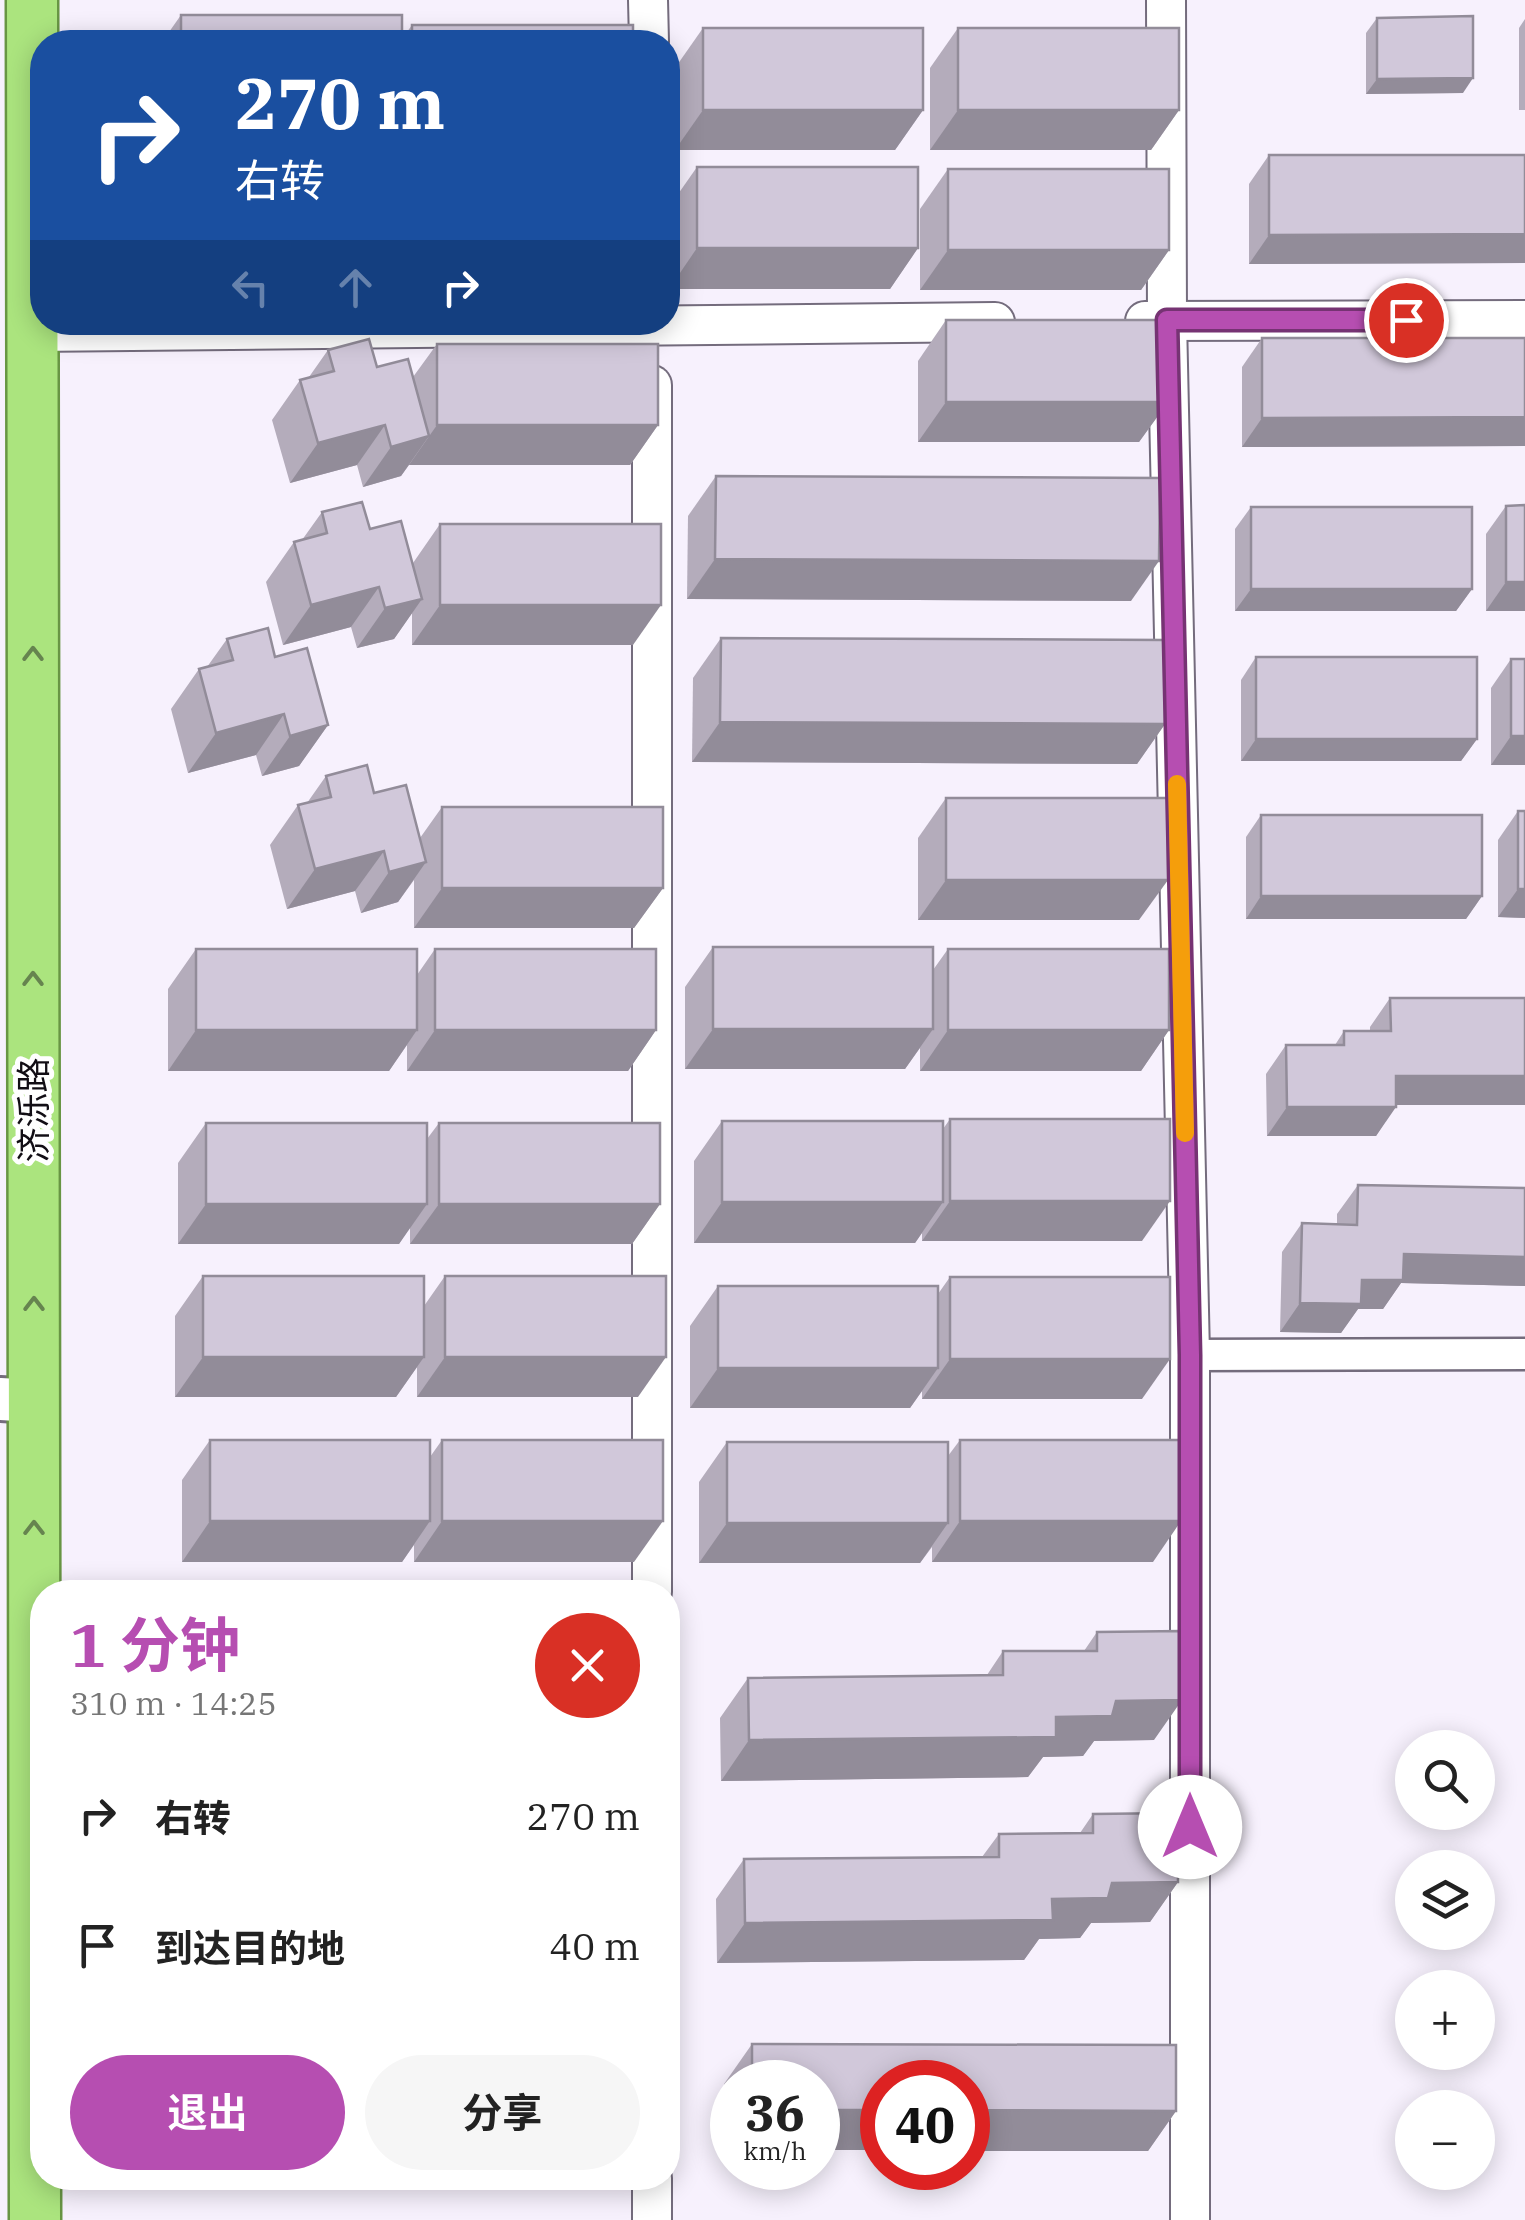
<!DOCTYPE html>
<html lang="zh">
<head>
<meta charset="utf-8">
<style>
	body { margin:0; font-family:"IBM Plex Serif","Noto Sans SC",serif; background:#f6f6f6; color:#222; height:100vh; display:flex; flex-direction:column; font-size:38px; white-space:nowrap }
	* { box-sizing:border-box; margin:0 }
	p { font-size:32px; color:#767676 }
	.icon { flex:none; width:55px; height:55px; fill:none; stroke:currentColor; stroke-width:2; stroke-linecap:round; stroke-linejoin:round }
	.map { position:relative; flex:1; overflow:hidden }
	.panel { position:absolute; left:30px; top:1580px; width:650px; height:610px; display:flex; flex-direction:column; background:#fff; border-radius:40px; box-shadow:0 5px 25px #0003 }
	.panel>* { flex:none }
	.hud { position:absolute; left:30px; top:30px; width:650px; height:305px; border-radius:40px; box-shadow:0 5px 25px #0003; background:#1a4fa0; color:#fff; overflow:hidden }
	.fabs { position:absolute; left:1395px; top:1730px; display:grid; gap:20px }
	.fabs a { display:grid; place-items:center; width:100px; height:100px; border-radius:50%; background:#fff; box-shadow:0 5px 25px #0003; font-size:50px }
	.speed { position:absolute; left:710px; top:2060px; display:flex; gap:20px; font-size:50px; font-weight:700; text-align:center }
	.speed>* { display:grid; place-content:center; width:130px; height:130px; border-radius:50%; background:#fff; box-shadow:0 5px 25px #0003; line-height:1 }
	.speed small { font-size:25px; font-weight:400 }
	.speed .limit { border:15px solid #d22; background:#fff; color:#111 }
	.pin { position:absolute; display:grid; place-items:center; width:85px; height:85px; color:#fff; margin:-42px; border:5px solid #fff; border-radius:50%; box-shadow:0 2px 10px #0007 }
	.me { position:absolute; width:110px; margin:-55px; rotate:0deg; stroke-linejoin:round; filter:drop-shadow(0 0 8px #0008) }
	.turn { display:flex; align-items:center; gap:35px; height:210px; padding:0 40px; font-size:45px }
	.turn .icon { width:130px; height:130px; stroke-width:2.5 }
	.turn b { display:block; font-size:70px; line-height:85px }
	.lanes { display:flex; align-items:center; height:95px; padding:0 40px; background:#0003; justify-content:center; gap:50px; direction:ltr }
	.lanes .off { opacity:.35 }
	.round { display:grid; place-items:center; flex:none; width:105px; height:105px; border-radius:52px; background:#f6f6f6 }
	.head { display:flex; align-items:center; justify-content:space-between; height:170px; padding:0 40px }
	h1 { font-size:60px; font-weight:700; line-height:75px; color:#b64eb1 }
	.action { display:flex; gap:20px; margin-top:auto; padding:20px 40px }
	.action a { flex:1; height:115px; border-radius:60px; background:#b64eb1; color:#fff; font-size:40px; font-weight:700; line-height:115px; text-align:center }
	.action a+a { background:#f6f6f6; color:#222 }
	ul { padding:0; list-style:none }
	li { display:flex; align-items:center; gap:30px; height:130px; padding:0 40px }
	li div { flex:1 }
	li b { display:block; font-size:38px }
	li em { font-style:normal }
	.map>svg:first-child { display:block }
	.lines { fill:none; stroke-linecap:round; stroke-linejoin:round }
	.minor-casing { stroke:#746c7d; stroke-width:35 }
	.tertiary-casing { stroke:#746c7d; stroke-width:42 }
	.secondary-casing { stroke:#746c7d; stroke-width:48 }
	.trunk-casing { stroke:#689544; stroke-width:55 }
	.minor { stroke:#fff; stroke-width:30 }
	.tertiary { stroke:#fff; stroke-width:38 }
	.secondary { stroke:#fff; stroke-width:42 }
	.trunk { stroke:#abe47e; stroke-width:50 }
	.wall { fill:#b4acbb }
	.shaded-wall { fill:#928c99 }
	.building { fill:#d1c8da; stroke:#928c99; stroke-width:2.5 }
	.oneway { stroke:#66844f }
	.route-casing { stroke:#763373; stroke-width:25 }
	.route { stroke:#b64eb1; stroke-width:18 }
	.slow { stroke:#f59e0b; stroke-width:18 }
	.labels { text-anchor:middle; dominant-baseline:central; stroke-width:10; stroke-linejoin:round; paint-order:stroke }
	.street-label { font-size:35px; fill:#120e15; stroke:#fff }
</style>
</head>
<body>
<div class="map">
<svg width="1525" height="2220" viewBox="0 0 1525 2220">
	<rect width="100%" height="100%" fill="#f7f1fd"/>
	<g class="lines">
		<!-- minor casing -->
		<g class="minor-casing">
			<polyline id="minor" points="1190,1355 1525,1354"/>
		</g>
		<!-- tertiary casing -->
		<g class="tertiary-casing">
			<g id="tertiary">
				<polyline points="648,0 649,42"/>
				<polyline points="1166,0 1167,320 1190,1355 1190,2220"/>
				<polyline points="1145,321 1525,320"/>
				<polyline points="32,332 995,322"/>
				<polyline points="652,385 652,1592"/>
				<polyline points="652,2178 652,2220"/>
			</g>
		</g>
		<!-- secondary casing -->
		<g class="secondary-casing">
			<polyline id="secondary" points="0,1399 34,1401"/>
		</g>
		<!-- trunk casing -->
		<g class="trunk-casing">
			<polyline id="trunk" points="32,0 35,2220"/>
		</g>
		<!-- minor -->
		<use href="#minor" class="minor"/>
		<!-- tertiary -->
		<use href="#tertiary" class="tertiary"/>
		<!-- secondary -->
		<use href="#secondary" class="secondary"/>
		<!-- trunk -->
		<use href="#trunk" class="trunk"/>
	</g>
	<!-- wall -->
	<g class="wall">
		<polygon points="181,15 402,39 412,25 633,42 162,42"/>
		<polygon points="1377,18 1463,93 1366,94 1366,33"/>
		<polygon points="1525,19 1525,110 1519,110 1519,28"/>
		<polygon points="703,28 923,110 895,150 675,150 675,68"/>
		<polygon points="958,28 1179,110 1151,150 930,150 930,68"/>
		<polygon points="1269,155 1525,155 1525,263 1249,264 1249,184"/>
		<polygon points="697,167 918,248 890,289 669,289 669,207"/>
		<polygon points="948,169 1169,250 1141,290 920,290 920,209"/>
		<polygon points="946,320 1168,402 1139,442 918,442 918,361"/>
		<polygon points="1262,338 1525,338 1525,446 1242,447 1242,367"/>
		<polygon points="437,344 658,425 630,465 409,465 401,476 363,487 357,465 290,483 272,420 300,380 309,377 328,350 413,377"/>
		<polygon points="716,476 1131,601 687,599 688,516"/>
		<polygon points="1506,506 1525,611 1486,611 1486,534"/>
		<polygon points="1251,507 1472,589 1456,611 1235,611 1235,529"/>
		<polygon points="322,512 370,529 413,563 440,524 633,645 412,645 412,613 394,639 357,648 351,627 283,645 266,582 294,542 302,540"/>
		<polygon points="721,638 1165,724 1137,764 692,762 693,678"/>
		<polygon points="227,639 275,657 328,725 299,766 262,776 256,755 188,773 171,709 199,669 207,667"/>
		<polygon points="1256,657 1477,739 1461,761 1241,761 1241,680"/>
		<polygon points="1511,659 1525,765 1491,765 1491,688"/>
		<polygon points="326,776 374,793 420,838 442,807 663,888 634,928 414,928 414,880 398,902 361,913 355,891 287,909 270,845 298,805 307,803"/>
		<polygon points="946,798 1139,920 918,920 918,838"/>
		<polygon points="1518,811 1525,918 1498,917 1498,840"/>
		<polygon points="1261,815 1482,896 1466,919 1246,919 1246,837"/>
		<polygon points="713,947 933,970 948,949 1169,1030 1141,1071 920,1071 920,1048 905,1069 685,1069 685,987"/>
		<polygon points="196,949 417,975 435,949 656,1030 628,1071 407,1071 407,1045 389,1071 168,1071 168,989"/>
		<polygon points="1390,998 1396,1105 1376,1136 1267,1136 1266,1074 1286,1045 1335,1045 1344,1031 1370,1031 1370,1027"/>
		<polygon points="950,1119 1142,1241 922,1241 922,1233 915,1243 694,1243 694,1161 722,1121 943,1129"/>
		<polygon points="206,1123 427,1139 439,1123 660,1204 632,1244 410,1244 410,1227 399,1244 178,1244 178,1163"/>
		<polygon points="1358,1185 1525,1188 1525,1286 1401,1283 1383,1309 1358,1309 1341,1333 1280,1332 1282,1252 1302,1223 1337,1224 1337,1214"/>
		<polygon points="203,1276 424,1306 445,1276 638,1397 417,1397 417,1367 396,1397 175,1397 175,1316"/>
		<polygon points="950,1277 1142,1399 922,1399 922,1391 910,1408 690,1408 690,1326 718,1286 938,1294"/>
		<polygon points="210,1440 430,1457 442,1440 634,1562 414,1562 414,1545 402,1562 182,1562 182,1480"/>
		<polygon points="960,1440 1153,1562 932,1562 932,1547 920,1563 699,1563 699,1482 727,1442 948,1456"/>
		<polygon points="208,1582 429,1592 200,1592"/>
		<polygon points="1097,1632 1154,1740 1094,1741 1083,1756 1043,1757 1028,1777 721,1781 720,1718 748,1678 987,1675 1003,1651 1084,1651"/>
		<polygon points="1093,1814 1178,1882 1150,1922 1091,1923 1080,1938 1039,1939 1024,1960 717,1963 716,1899 744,1859 982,1857 999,1834 1080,1833"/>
		<polygon points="752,2044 1176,2045 1176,2111 1148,2151 968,2151 968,2082 882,2082 882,2150 818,2150 818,2082 732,2082 732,2150 724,2150 724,2084"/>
	</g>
	<!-- shaded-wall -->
	<g class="shaded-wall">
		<polygon points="1473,78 1463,93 1366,94 1377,79"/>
		<polygon points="703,110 923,110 895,150 675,150"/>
		<polygon points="958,110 1179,110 1151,150 930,150"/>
		<polygon points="1525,234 1525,263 1249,264 1269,235"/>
		<polygon points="697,248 918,248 890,289 669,289"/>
		<polygon points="948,250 1169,250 1141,290 920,290"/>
		<polygon points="946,402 1168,402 1139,442 918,442"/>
		<polygon points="1525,417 1525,446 1242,447 1262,418"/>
		<polygon points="385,425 357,465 290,483 318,443"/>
		<polygon points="437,425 658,425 630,465 409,465"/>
		<polygon points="429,436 401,476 363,487 391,447"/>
		<polygon points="715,559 1159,561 1131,601 687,599"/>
		<polygon points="1506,582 1525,582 1525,611 1486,611"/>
		<polygon points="379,587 351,627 283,645 311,605"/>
		<polygon points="1251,589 1472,589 1456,611 1235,611"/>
		<polygon points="422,599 394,639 357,648 385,608"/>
		<polygon points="440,605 661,605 633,645 412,645"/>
		<polygon points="284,714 256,755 188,773 216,733"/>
		<polygon points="720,722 1165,724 1137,764 692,762"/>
		<polygon points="328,725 299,766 262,776 290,736"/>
		<polygon points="1511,736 1525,736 1525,765 1491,765"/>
		<polygon points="1256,739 1477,739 1461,761 1241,761"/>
		<polygon points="384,851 355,891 287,909 315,869"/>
		<polygon points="426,862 398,902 361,913 389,872"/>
		<polygon points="946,880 1168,880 1139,920 918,920"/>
		<polygon points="442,888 663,888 634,928 414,928"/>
		<polygon points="1518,889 1525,889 1525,918 1498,917"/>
		<polygon points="1261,896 1482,896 1466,919 1246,919"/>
		<polygon points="713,1029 933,1029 905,1069 685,1069"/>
		<polygon points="196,1030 417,1030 389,1071 168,1071"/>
		<polygon points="435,1030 656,1030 628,1071 407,1071"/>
		<polygon points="948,1030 1169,1030 1141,1071 920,1071"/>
		<polygon points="1396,1076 1525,1076 1525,1105 1376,1105"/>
		<polygon points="1287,1107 1396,1107 1376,1136 1267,1136"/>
		<polygon points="950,1201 1170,1201 1142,1241 922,1241"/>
		<polygon points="722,1202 943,1202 915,1243 694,1243"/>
		<polygon points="206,1204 427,1204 399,1244 178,1244"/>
		<polygon points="439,1204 660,1204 632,1244 410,1244"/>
		<polygon points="1404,1254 1525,1257 1525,1286 1401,1283 1383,1309 1358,1309 1341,1333 1280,1332 1300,1303 1362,1280"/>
		<polygon points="203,1357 424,1357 396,1397 175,1397"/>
		<polygon points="445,1357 666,1357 638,1397 417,1397"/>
		<polygon points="950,1359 1170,1359 1142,1399 922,1399"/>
		<polygon points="718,1368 938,1368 910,1408 690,1408"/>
		<polygon points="210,1521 430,1521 402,1562 182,1562"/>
		<polygon points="442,1521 663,1521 634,1562 414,1562"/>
		<polygon points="960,1521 1181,1521 1153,1562 932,1562"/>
		<polygon points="727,1523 948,1523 920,1563 699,1563"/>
		<polygon points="1182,1700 1154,1740 1094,1741 1083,1756 1043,1757 1028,1777 721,1781 749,1740 1056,1717 1116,1701"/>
		<polygon points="1178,1882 1150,1922 1091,1923 1080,1938 1039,1939 1024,1960 717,1963 745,1923 1052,1899 1112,1883"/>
		<rect x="818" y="2110" width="64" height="40"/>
		<polygon points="968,2110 1176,2111 1148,2151 968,2151"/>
		<polygon points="732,2137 732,2150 724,2150"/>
	</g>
	<!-- building -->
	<g class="building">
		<rect x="181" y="15" width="221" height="27"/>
		<polygon points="1473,16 1473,78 1377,79 1377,18"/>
		<rect x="412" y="25" width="221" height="17"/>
		<rect x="703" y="28" width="220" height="82"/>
		<rect x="958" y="28" width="221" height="82"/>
		<polygon points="1269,155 1525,155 1525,234 1269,235"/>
		<rect x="697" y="167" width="221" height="81"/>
		<rect x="948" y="169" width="221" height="81"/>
		<rect x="946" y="320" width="222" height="82"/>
		<polygon points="1262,338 1525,338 1525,417 1262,418"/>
		<polygon points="369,339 377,367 408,359 429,436 391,447 385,425 318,443 300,380 334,371 328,350"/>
		<rect x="437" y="344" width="221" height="81"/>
		<polygon points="716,476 1160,478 1159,561 715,559"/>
		<polygon points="362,502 370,529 401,521 422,599 385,608 379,587 311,605 294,542 327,533 322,512"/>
		<polygon points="1525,505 1525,582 1506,582 1506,506"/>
		<rect x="1251" y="507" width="221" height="82"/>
		<rect x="440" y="524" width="221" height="81"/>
		<polygon points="268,628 275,657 307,648 328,725 290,736 284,714 216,733 199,669 233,660 227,639"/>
		<polygon points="721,638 1165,640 1165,724 720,722"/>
		<rect x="1256" y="657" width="221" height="82"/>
		<rect x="1511" y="659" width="14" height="77"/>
		<polygon points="367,765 374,793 406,785 426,862 389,872 384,851 315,869 298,805 331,797 326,776"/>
		<rect x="946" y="798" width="222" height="82"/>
		<rect x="442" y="807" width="221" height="81"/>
		<rect x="1518" y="811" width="7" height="78"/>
		<rect x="1261" y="815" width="221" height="81"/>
		<rect x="713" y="947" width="220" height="82"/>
		<rect x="196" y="949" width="221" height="81"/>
		<rect x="435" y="949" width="221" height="81"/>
		<rect x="948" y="949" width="221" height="81"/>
		<polygon points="1390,998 1525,998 1525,1076 1396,1076 1396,1107 1287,1107 1286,1045 1344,1045 1344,1031 1391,1031"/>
		<rect x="950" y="1119" width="220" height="82"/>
		<rect x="722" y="1121" width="221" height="81"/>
		<rect x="206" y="1123" width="221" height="81"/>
		<rect x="439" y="1123" width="221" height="81"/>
		<polygon points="1358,1185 1525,1188 1525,1257 1404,1254 1403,1280 1362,1280 1361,1304 1300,1303 1302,1223 1357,1225"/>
		<rect x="203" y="1276" width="221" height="81"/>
		<rect x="445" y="1276" width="221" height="81"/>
		<rect x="950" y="1277" width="220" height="82"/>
		<rect x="718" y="1286" width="220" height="82"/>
		<rect x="210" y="1440" width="220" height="81"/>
		<rect x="442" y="1440" width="221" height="81"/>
		<rect x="960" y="1440" width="221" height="81"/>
		<rect x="727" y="1442" width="221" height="81"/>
		<rect x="208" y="1582" width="221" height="10"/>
		<polygon points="1181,1631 1182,1700 1116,1701 1112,1716 1056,1717 1056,1737 749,1740 748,1678 1003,1675 1003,1651 1097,1651 1097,1632"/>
		<polygon points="1177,1813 1178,1882 1112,1883 1108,1898 1052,1899 1053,1920 745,1923 744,1859 999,1857 999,1834 1093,1833 1093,1814"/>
		<polygon points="752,2044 1176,2045 1176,2111 968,2110 968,2082 882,2082 882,2110 818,2110 818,2082 752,2082"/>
	</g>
	<!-- one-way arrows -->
	<defs><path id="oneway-chevron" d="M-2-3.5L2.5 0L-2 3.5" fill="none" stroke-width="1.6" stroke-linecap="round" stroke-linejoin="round" transform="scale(2.5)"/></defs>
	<g class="oneway">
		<use href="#oneway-chevron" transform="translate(33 654) rotate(-90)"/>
		<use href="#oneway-chevron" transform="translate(33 979) rotate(-90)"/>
		<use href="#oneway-chevron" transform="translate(34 1304) rotate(-90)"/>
		<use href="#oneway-chevron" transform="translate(34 1528) rotate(-90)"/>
	</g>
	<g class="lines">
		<!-- route casing -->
		<g class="route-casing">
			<polyline id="route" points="1190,1827 1190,1355 1167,320 1406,320"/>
		</g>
		<!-- route -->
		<use href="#route" class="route"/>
		<!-- slow -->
		<polyline class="slow" points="1177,784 1185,1133"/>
	</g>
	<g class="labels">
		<!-- street labels -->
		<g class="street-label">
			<text transform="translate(33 1110) rotate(-90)">济泺路</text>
		</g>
	</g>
</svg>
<div class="fabs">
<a><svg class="icon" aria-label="search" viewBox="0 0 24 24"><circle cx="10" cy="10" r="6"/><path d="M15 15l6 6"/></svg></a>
<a><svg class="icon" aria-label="layers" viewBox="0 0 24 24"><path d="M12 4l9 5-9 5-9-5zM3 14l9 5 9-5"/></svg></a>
<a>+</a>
<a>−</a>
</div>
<div class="speed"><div>36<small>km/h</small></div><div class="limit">40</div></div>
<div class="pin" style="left:1406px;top:320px;background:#d93025"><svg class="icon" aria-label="arrive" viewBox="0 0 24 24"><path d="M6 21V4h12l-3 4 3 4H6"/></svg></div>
<svg class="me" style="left:1190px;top:1827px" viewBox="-20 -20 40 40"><circle r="19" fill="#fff"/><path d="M0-13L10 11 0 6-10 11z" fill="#b64eb1"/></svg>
<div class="hud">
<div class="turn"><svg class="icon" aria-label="right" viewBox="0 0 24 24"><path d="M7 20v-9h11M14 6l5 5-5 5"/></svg><div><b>270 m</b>右转</div></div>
<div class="lanes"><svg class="icon off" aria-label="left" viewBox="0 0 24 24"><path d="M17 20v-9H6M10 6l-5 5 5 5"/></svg><svg class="icon off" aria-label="ahead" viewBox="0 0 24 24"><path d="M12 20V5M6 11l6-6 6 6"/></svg><svg class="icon" aria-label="right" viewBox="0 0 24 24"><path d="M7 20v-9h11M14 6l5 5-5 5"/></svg></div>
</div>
<section class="panel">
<div class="head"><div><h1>1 分钟</h1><p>310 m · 14:25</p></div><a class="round" style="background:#d93025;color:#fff"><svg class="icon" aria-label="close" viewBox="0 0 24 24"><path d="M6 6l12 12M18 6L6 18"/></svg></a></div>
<ul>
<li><svg class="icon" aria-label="right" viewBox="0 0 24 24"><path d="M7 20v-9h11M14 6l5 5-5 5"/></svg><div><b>右转</b></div><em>270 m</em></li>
<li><svg class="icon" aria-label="arrive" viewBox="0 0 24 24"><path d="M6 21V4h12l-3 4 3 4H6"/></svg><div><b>到达目的地</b></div><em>40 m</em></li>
</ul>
<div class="action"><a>退出</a><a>分享</a></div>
</section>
</div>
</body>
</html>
